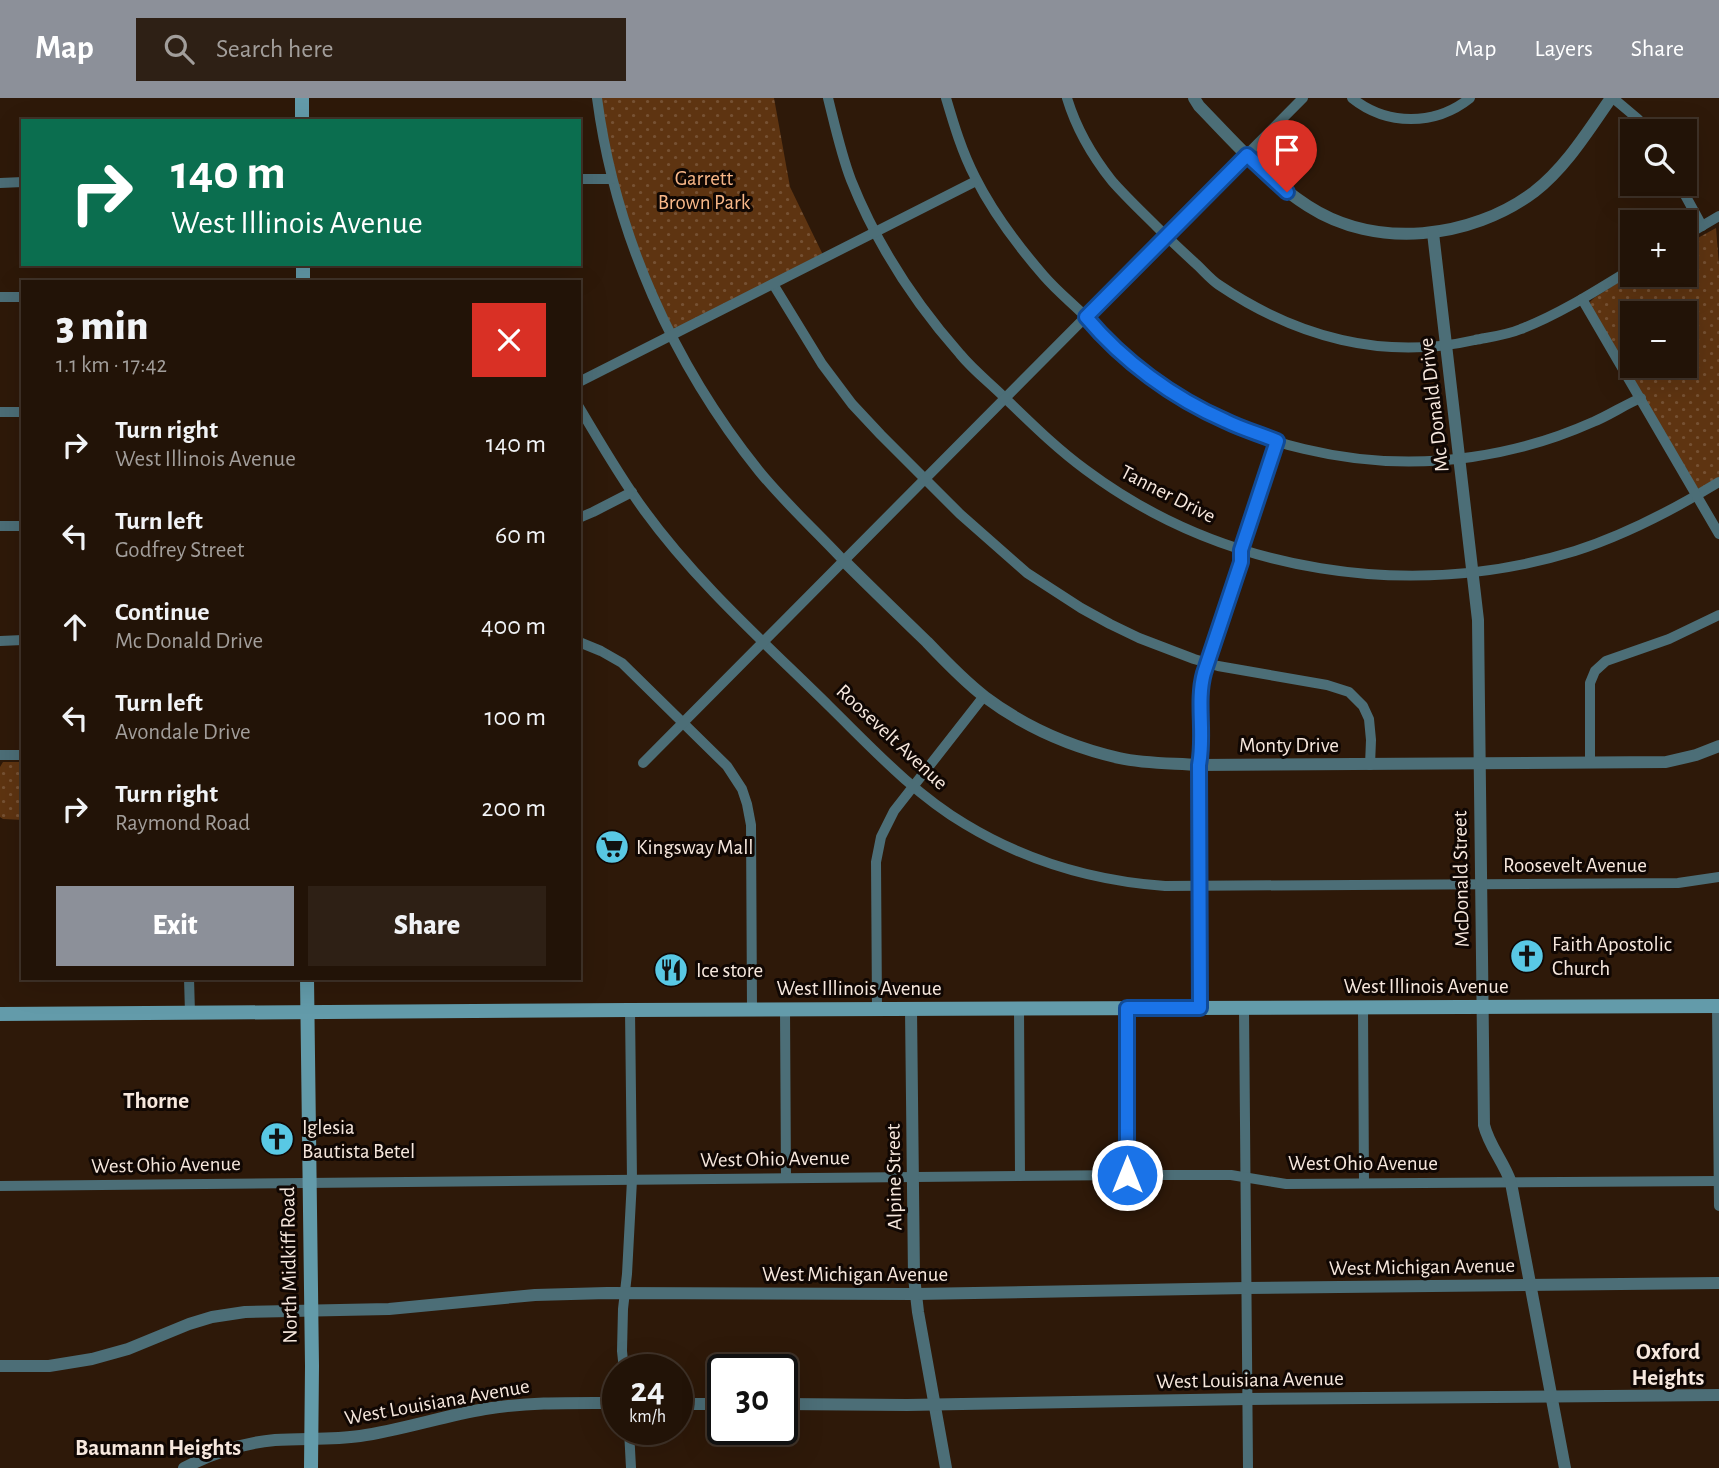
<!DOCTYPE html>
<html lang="en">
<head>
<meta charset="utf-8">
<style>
	body { margin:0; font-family:"Alegreya Sans",sans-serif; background:#2e2015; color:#f1f3f6; height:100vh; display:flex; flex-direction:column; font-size:26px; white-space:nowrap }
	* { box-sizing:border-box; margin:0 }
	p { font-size:23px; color:#a29e9b }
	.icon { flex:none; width:38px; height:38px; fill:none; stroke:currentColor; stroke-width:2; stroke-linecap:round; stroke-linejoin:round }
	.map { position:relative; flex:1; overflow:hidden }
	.sheet { position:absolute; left:21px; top:182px; width:560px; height:700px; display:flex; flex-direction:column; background:#221307; border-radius:0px; box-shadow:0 7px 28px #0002,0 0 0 2px #3f3228 }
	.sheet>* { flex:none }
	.top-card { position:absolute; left:21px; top:21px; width:560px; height:147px; border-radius:0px; box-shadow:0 7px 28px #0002,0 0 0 2px #3f3228; background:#0b6e4f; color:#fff; overflow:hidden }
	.fabs { position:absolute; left:1620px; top:21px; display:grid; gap:14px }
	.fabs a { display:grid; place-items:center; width:77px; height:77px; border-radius:0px; background:#221307; box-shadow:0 7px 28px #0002,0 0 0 2px #3f3228; font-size:35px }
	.speed { position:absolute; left:602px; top:1256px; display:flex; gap:14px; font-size:35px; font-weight:700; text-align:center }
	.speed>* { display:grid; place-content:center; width:91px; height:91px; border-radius:50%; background:#221307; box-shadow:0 7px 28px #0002,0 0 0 2px #3f3228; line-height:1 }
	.speed small { font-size:18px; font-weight:400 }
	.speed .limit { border:4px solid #111; border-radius:10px; background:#fff; color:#111 }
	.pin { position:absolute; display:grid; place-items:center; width:60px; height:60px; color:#fff; margin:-72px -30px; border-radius:50% 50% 50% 0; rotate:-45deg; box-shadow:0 0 7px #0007 }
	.pin .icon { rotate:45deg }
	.me { position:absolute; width:77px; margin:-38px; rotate:0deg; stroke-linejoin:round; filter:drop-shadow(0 0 5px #0008) }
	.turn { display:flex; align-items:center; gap:24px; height:147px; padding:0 35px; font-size:32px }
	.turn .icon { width:91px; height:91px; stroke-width:2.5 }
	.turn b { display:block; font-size:49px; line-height:60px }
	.round { display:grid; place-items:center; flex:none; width:74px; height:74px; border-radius:0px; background:#2e2015 }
	.headline { display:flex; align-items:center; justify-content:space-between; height:119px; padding:0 35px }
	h1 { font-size:42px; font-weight:800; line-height:52px }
	.action { display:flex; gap:14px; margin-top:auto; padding:14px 35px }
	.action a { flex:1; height:80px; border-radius:0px; background:#8c9099; color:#fff; font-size:28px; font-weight:800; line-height:80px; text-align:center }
	.action a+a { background:#2e2015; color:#f1f3f6 }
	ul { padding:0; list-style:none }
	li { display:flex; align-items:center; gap:21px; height:91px; padding:0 35px }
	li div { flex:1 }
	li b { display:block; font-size:26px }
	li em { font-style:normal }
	header { display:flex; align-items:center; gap:42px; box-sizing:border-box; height:98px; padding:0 35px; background:#8c9099; color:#fff }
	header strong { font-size:33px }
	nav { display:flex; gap:38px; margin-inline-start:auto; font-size:24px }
	.search { width:490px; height:63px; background:#2e2015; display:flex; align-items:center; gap:18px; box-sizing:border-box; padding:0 24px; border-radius:0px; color:#a29e9b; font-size:26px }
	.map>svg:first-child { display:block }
	.park { fill:url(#park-dots); fill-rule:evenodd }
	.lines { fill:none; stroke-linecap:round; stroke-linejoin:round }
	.minor { stroke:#4c6e77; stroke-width:10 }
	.tertiary { stroke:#4c6e77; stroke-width:12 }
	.secondary { stroke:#639baa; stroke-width:14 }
	.route-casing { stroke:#114b97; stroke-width:18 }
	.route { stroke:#1a73e8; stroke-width:12 }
	.labels { text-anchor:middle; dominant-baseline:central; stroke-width:6; stroke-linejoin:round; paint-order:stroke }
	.park-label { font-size:21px; fill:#f8b788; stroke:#100703 }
	.street-label { font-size:21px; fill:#f7e8de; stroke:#100703 }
	.poi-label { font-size:21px; fill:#f7e8de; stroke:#100703; text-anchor:start }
	.neighbourhood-label { font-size:23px; font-weight:bold; fill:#f7e8de; stroke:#100703 }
</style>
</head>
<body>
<header>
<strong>Map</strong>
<div class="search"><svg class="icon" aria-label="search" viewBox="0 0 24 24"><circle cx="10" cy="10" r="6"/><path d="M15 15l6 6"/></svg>Search here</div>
<nav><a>Map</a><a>Layers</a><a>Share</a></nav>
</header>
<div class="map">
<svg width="1719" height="1370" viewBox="0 0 1719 1370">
	<defs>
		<pattern id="park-dots" width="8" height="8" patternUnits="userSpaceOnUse" patternTransform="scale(1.75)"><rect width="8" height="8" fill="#5e3411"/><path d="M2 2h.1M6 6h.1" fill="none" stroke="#765133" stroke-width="1.8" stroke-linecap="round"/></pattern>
	</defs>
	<rect width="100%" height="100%" fill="#2e1909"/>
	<!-- park -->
	<g class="park">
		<polygon points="597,0 774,0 790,89 824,159 671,238 628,134"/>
		<path d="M 1716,130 L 1719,167 L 1719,379 L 1699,391 L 1694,386 L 1591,209 L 1590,204 L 1594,200 L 1633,175 L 1633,177 L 1685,177 L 1685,147 ZM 1633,215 L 1685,215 L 1685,268 L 1633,268 Z"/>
		<polygon points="3,664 23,664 23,722 3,721 0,719 0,669"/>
	</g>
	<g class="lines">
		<!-- minor -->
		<g class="minor">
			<path d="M 597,0 C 615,136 673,266 759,373 C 785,405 815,432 843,462"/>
			<path d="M 828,0 C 835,28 841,56 851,82 C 877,147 914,204 960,256 C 973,272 990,285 1005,300 C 1031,325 1056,350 1086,372 C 1224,475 1410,504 1575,453 C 1625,437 1673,412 1719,384"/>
			<path d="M 946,0 C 954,27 962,54 975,79 C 993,115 1018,148 1044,178 C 1057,193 1072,205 1086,219 C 1107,241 1128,261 1152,280 C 1241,348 1362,375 1472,359 C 1514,353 1555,341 1593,324 C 1610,317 1624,307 1641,300"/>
			<path d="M 1067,0 C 1076,30 1093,59 1112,83 C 1126,99 1142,114 1157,129 C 1169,141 1182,153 1195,165 C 1203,172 1210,181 1219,187 C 1296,239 1383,263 1475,242 C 1490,239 1507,237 1521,231 C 1560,216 1597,192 1633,170"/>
			<path d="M 1352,0 C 1387,28 1435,28 1470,0"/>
			<polyline points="1613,0 1638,21 1647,33"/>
			<polyline points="579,81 612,81"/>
			<polyline points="0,85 23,84"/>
			<polyline points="1679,86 1702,128"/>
			<polyline points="1685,138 1719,118"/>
			<polyline points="773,186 822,266 852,306 881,337 960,416 1027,475 1081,510 1110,526 1139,540 1194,561 1218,568 1327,587 1349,594 1363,608 1369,621 1371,642 1370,667"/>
			<polyline points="0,199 23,199"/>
			<polyline points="1582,201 1719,436"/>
			<polyline points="579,284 976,83"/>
			<path d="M 579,309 C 600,344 620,379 644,412 C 697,485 765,545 829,608 C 872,650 913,695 965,726 C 1026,763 1094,783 1165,788 L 1678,785 L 1719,779"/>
			<polyline points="0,314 23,314"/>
			<polyline points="579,420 593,414 632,394"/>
			<polyline points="0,428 23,428"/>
			<polyline points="0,543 23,542"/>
			<polyline points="579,544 601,553 622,565 727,668 742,691 747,706 751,727 752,912"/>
			<polyline points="0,657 23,657"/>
			<polyline points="1590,664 1590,585 1595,573 1606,563 1669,541 1719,517"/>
			<polyline points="643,665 1303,0"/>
			<polyline points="189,880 190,915"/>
			<polyline points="1717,908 1719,1108"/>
			<polyline points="1363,909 1364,1085"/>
			<polyline points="1019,910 1020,1078"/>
			<path d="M 1200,910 L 1199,667 C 1205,636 1197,604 1204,575 L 1241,464 L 1242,451 L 1277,343"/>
			<polyline points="1244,910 1248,1370"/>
			<polyline points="877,911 876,764 881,739 894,713 984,598"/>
			<polyline points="785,912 786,1080"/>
			<polyline points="1127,1077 1127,910"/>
			<polyline points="0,1088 1127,1077 1231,1077 1286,1086 1718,1083"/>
			<polyline points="624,1272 622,1253 623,1211 627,1176 632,1082 630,912"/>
			<polyline points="629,1332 631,1370"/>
		</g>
		<!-- tertiary -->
		<g class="tertiary">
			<path d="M 1194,0 L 1199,8 C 1233,43 1267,82 1308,108 C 1376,152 1471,141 1534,94 C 1566,69 1588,33 1611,0"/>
			<path d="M 1433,135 L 1478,522 L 1484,1027 C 1489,1048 1504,1064 1511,1085 L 1565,1370"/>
			<path d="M 843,462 C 871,490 899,517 927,544 C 945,563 964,583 985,599 C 1025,629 1071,649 1119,660 C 1146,666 1172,665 1199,667 L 1666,664 L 1696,657 L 1719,648"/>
			<polyline points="911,911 914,1179 918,1214 946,1370"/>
			<polyline points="0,1268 49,1268 92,1261 128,1251 189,1226 212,1219 245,1214 389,1211 535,1197 607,1195 916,1196 1247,1190 1719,1185"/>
			<polyline points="677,1306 723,1306"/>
			<polyline points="782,1306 907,1307 1248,1301 1719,1297"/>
			<path d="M 184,1370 C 212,1355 243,1345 275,1342 C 303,1340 332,1342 360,1338 C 402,1332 443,1318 485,1311 C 529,1304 573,1305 618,1305"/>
		</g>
		<!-- secondary -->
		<g class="secondary">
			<polyline points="302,0 302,23"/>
			<polyline points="303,166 303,184"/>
			<polyline points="307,880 312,1268 311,1370"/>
			<polyline points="0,916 630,912 1719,908"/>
		</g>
	</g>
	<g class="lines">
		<!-- route casing -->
		<g class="route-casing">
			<path id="route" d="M 1127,1077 L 1127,910 L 1200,910 L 1199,667 C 1205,636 1196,604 1204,575 L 1241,464 L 1241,452 L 1277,343 C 1260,336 1242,331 1226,323 C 1173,300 1123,263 1086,219 L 1247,57 L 1287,94"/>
		</g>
		<!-- route -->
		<use href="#route" class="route"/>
	</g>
	<!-- icons -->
	<defs>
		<g id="supermarket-disc" transform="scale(1.75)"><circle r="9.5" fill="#59c8e4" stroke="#100703"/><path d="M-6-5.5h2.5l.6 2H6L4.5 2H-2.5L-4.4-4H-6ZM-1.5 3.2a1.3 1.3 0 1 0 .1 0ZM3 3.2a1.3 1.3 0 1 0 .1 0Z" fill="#111"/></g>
		<g id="church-disc" transform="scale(1.75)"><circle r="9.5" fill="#59c8e4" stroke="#100703"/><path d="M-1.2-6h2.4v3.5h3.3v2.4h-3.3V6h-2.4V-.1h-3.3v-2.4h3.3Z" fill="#111"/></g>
		<g id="restaurant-disc" transform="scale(1.75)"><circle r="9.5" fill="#59c8e4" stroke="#100703"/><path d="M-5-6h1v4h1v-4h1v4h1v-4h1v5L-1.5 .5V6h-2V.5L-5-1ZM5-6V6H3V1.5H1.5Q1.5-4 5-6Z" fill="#111"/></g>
	</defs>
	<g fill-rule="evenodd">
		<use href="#supermarket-disc" x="612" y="749"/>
		<use href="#church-disc" x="1527" y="858"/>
		<use href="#restaurant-disc" x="671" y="872"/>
		<use href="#church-disc" x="277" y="1041"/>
	</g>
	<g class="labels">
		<!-- park labels -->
		<g class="park-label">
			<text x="704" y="80">Garrett<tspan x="704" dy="24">Brown Park</tspan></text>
		</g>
		<!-- street labels -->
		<g class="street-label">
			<text transform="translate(1434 307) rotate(-97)">Mc Donald Drive</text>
			<text transform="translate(1168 396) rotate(27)">Tanner Drive</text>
			<text transform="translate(892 639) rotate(43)">Roosevelt Avenue</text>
			<text x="1289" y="647">Monty Drive</text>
			<text x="1575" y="767">Roosevelt Avenue</text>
			<text transform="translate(1461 781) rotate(-91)">McDonald Street</text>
			<text x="1426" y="888">West Illinois Avenue</text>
			<text x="859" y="890">West Illinois Avenue</text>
			<text transform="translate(775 1061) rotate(-1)">West Ohio Avenue</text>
			<text x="1363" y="1065">West Ohio Avenue</text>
			<text transform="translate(166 1067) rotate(-1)">West Ohio Avenue</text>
			<text transform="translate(894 1079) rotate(-91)">Alpine Street</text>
			<text transform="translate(289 1167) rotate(-91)">North Midkiff Road</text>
			<text transform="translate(1422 1169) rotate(-1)">West Michigan Avenue</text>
			<text x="855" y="1176">West Michigan Avenue</text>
			<text transform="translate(1250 1282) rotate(-1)">West Louisiana Avenue</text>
			<text transform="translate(437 1304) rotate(-10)">West Louisiana Avenue</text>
		</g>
		<!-- poi labels -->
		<g class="poi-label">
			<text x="636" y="749">Kingsway Mall</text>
			<text x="1552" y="846">Faith Apostolic<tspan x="1552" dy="24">Church</tspan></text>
			<text x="696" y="872">Ice store</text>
			<text x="302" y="1029">Iglesia<tspan x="302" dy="24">Bautista Betel</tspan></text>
		</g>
		<!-- neighbourhood labels -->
		<g class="neighbourhood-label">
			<text x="156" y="1003">Thorne</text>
			<text x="1668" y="1254">Oxford<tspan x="1668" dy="26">Heights</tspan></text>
			<text x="158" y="1350">Baumann Heights</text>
		</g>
	</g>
</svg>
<div class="fabs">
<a><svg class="icon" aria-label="search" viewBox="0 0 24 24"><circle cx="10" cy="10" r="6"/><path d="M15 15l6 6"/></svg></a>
<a>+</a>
<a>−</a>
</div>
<div class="speed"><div>24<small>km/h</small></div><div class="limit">30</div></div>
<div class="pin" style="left:1287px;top:94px;background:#d93025"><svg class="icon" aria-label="arrive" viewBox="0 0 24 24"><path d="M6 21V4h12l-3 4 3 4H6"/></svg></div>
<svg class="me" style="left:1127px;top:1077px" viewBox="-20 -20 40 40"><circle r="17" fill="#1a73e8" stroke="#fff" stroke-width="3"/><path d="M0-11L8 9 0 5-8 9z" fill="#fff"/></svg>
<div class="top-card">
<div class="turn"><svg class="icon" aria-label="right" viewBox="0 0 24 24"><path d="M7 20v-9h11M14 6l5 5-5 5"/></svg><div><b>140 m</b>West Illinois Avenue</div></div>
</div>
<section class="sheet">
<div class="headline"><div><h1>3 min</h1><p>1.1 km · 17:42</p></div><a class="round" style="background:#d93025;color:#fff"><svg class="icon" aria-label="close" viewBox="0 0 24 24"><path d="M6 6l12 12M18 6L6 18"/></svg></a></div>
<ul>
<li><svg class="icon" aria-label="right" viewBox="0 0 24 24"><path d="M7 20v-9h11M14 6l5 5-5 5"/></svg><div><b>Turn right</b><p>West Illinois Avenue</p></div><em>140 m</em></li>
<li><svg class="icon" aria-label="left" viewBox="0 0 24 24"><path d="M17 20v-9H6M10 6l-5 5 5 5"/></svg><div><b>Turn left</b><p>Godfrey Street</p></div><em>60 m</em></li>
<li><svg class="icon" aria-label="ahead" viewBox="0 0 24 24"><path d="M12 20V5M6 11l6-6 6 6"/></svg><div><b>Continue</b><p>Mc Donald Drive</p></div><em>400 m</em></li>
<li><svg class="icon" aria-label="left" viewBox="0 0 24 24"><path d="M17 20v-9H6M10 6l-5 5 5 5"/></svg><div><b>Turn left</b><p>Avondale Drive</p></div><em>100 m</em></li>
<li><svg class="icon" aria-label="right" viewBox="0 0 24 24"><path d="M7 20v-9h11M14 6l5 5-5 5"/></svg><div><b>Turn right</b><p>Raymond Road</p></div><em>200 m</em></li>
</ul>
<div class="action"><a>Exit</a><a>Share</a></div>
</section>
</div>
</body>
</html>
